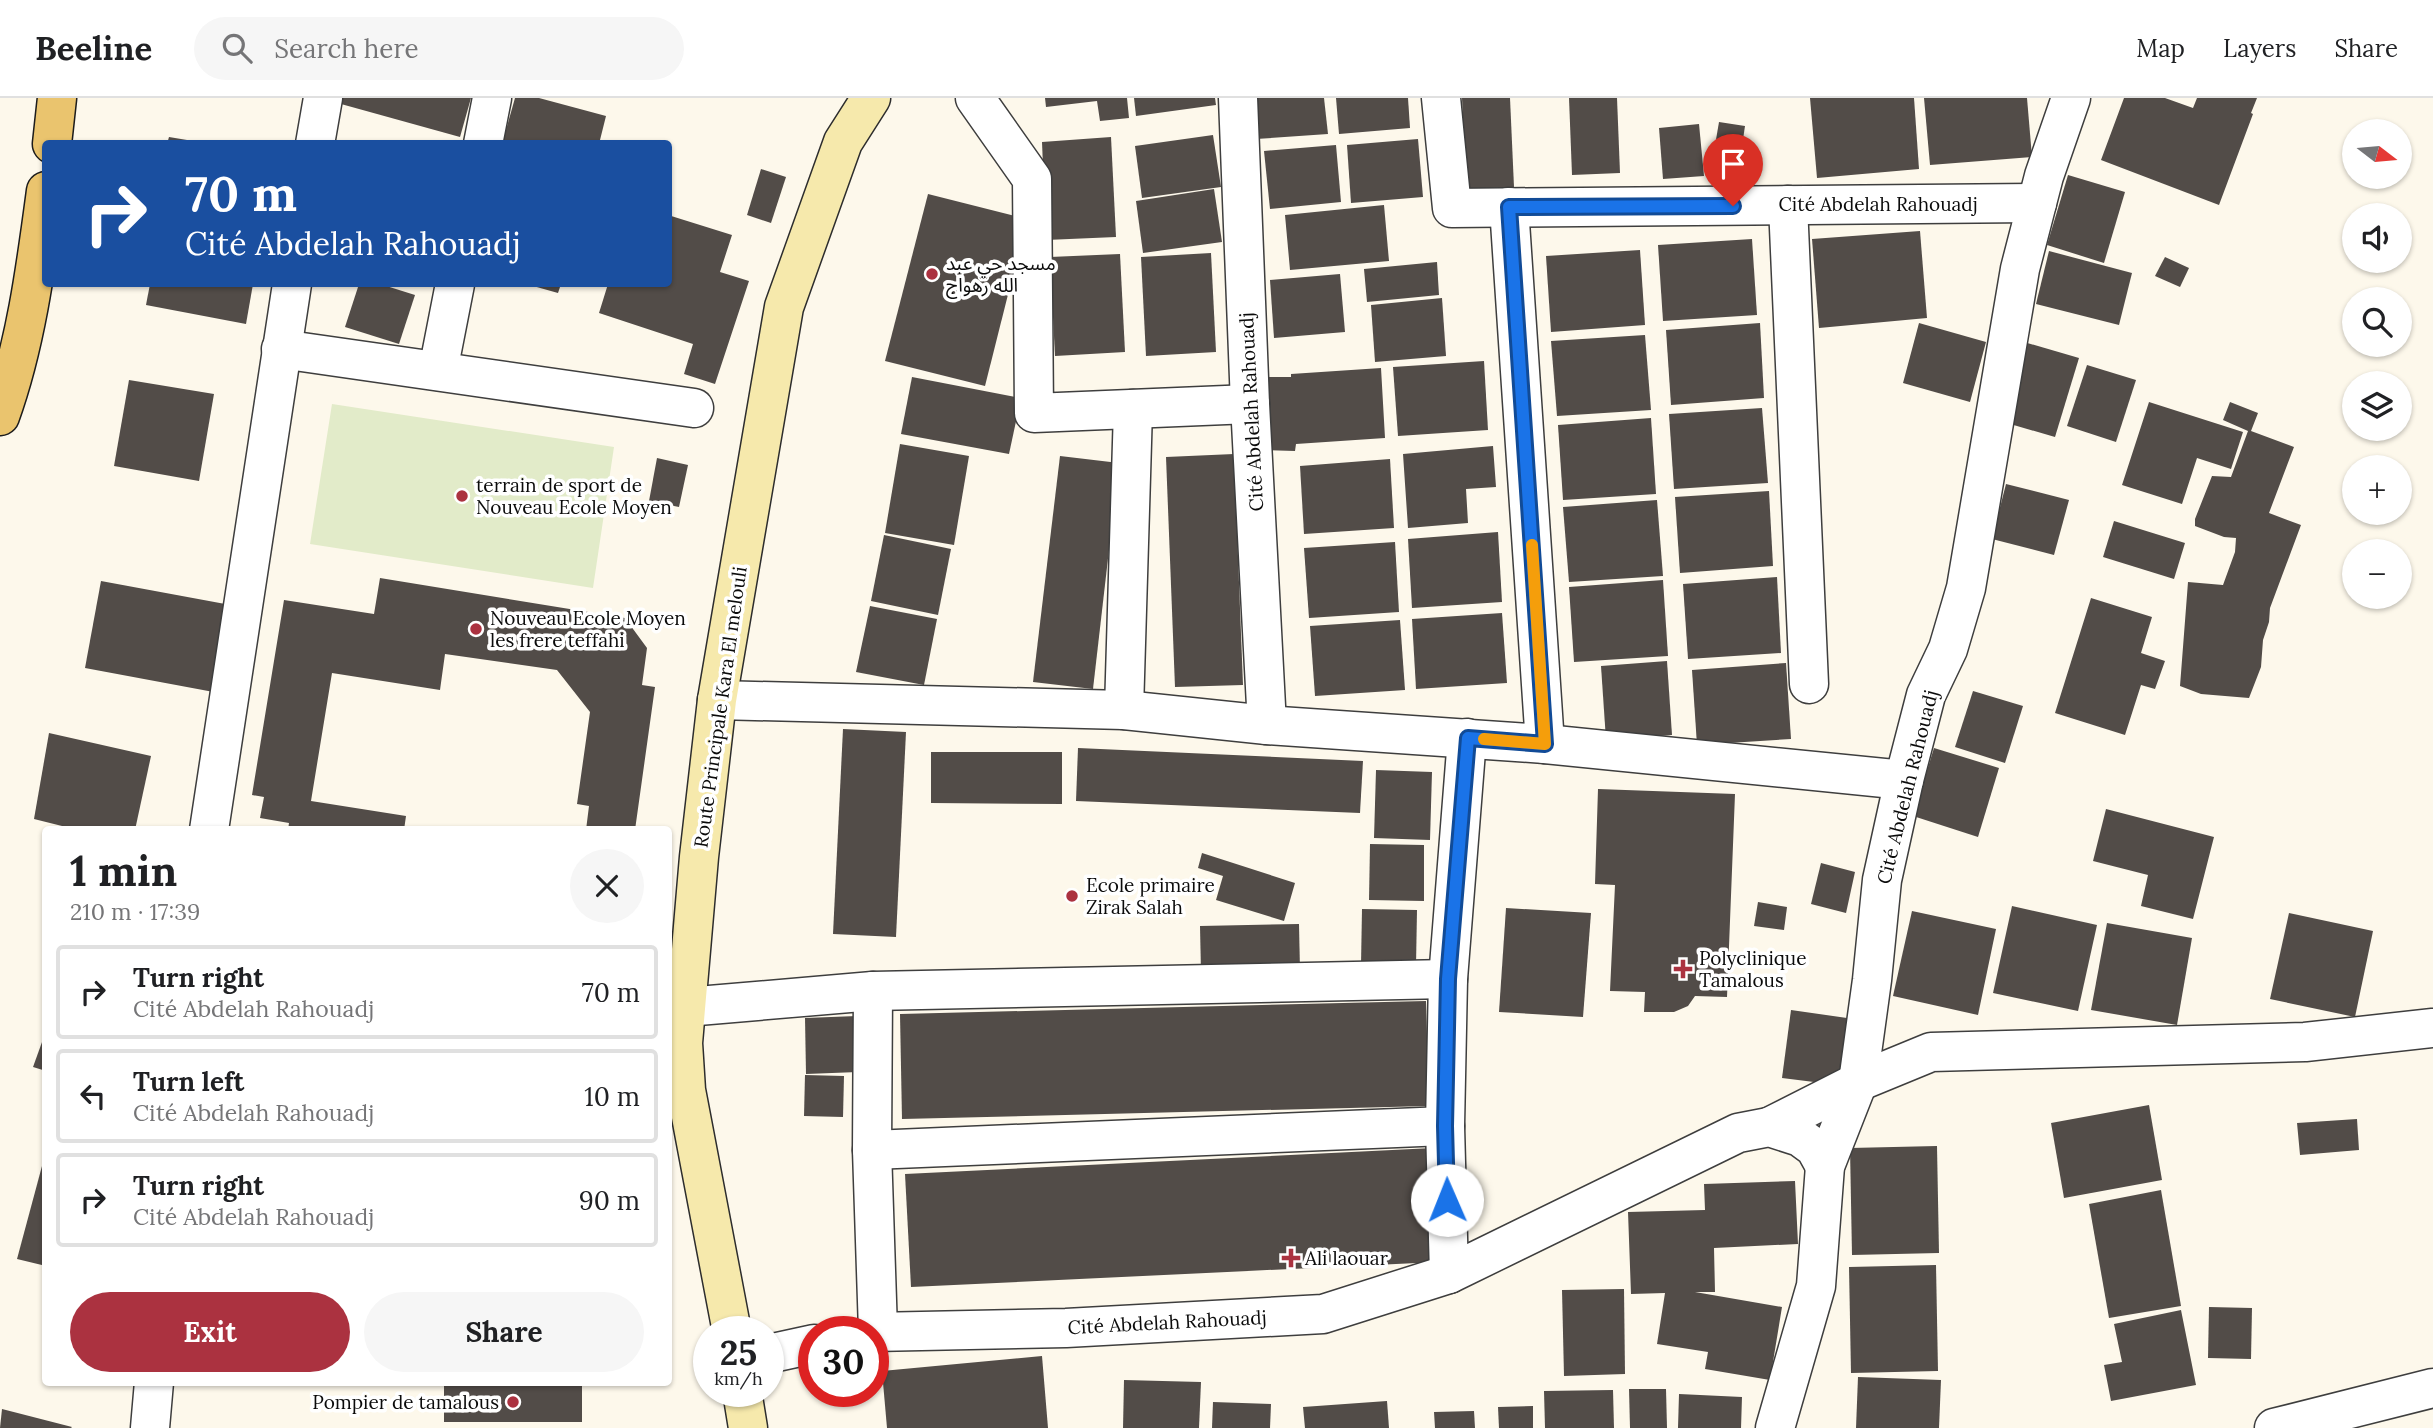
<!DOCTYPE html>
<html lang="en">
<head>
<meta charset="utf-8">
<style>
	body { margin:0; font-family:Lora,"Noto Sans Arabic",serif; background:#f6f6f6; color:#202124; height:100vh; display:flex; flex-direction:column; font-size:26px; white-space:nowrap }
	* { box-sizing:border-box; margin:0 }
	p { font-size:23px; color:#757577 }
	.icon { flex:none; width:38px; height:38px; fill:none; stroke:currentColor; stroke-width:2; stroke-linecap:round; stroke-linejoin:round }
	.map { position:relative; flex:1; overflow:hidden }
	.details { position:absolute; left:42px; top:728px; width:630px; height:560px; display:flex; flex-direction:column; background:#fff; border-radius:7px; box-shadow:0 2px 5px #0004 }
	.details>* { flex:none }
	.guide { position:absolute; left:42px; top:42px; width:630px; height:147px; border-radius:7px; box-shadow:0 2px 5px #0004; background:#1a4fa0; color:#fff; overflow:hidden }
	.needle { width:46px; rotate:106deg }
	.fabs { position:absolute; left:2342px; top:21px; display:grid; gap:14px }
	.fabs a { display:grid; place-items:center; width:70px; height:70px; border-radius:50%; background:#fff; box-shadow:0 2px 5px #0004; font-size:35px }
	.speed { position:absolute; left:693px; top:1218px; display:flex; gap:14px; font-size:35px; font-weight:700; text-align:center }
	.speed>* { display:grid; place-content:center; width:91px; height:91px; border-radius:50%; background:#fff; box-shadow:0 2px 5px #0004; line-height:1 }
	.speed small { font-size:18px; font-weight:400 }
	.speed .limit { border:10px solid #d22; background:#fff; color:#111 }
	.pin { position:absolute; display:grid; place-items:center; width:60px; height:60px; color:#fff; margin:-72px -30px; border-radius:50% 50% 50% 0; rotate:-45deg; box-shadow:0 0 7px #0007 }
	.pin .icon { rotate:45deg }
	.me { position:absolute; width:77px; margin:-38px; rotate:359deg; stroke-linejoin:round; filter:drop-shadow(0 0 5px #0008) }
	.turn { display:flex; align-items:center; gap:24px; height:147px; padding:0 28px; font-size:32px }
	.turn .icon { width:91px; height:91px; stroke-width:2.5 }
	.turn b { display:block; font-size:49px; line-height:60px }
	.round { display:grid; place-items:center; flex:none; width:74px; height:74px; border-radius:37px; background:#f6f6f6 }
	.head { display:flex; align-items:center; justify-content:space-between; height:119px; padding:0 28px }
	h1 { font-size:42px; font-weight:800; line-height:52px }
	.action { display:flex; gap:14px; margin-top:auto; padding:14px 28px }
	.action a { flex:1; height:80px; border-radius:42px; background:#ab3240; color:#fff; font-size:28px; font-weight:800; line-height:80px; text-align:center }
	.action a+a { background:#f6f6f6; color:#202124 }
	ul { padding:0; list-style:none }
	li { display:flex; align-items:center; gap:21px; height:94px; margin:0 14px 10px; padding:0 14px; border:4px solid #e0e0e0; border-radius:7px }
	li div { flex:1 }
	li b { display:block; font-size:26px }
	li em { font-style:normal }
	header { display:flex; align-items:center; gap:42px; box-sizing:border-box; height:98px; padding:0 35px; background:#fff; border-bottom:2px solid #e0e0e0 }
	header strong { font-size:33px }
	nav { display:flex; gap:38px; margin-inline-start:auto; font-size:24px }
	.search { width:490px; height:63px; background:#f6f6f6; display:flex; align-items:center; gap:18px; box-sizing:border-box; padding:0 24px; border-radius:38px; color:#757577; font-size:26px }
	.map>svg:first-child { display:block }
	.pitch { fill:#e2ebc9 }
	.building { fill:#524c48 }
	.lines { fill:none; stroke-linecap:round; stroke-linejoin:round }
	.minor-casing { stroke:#3e3e3e; stroke-width:41 }
	.secondary-casing { stroke:#2d2d2d; stroke-width:41 }
	.primary-casing { stroke:#1c1c1c; stroke-width:41 }
	.minor { stroke:#fff; stroke-width:38 }
	.secondary { stroke:#f6e9ac; stroke-width:38 }
	.primary { stroke:#eac46e; stroke-width:38 }
	.route-casing { stroke:#114b97; stroke-width:18 }
	.route { stroke:#1a73e8; stroke-width:12 }
	.slow { stroke:#f59e0b; stroke-width:12 }
	.poi-dot { fill:#ab3240; stroke:#fff; stroke-width:2.5 }
	.labels { text-anchor:middle; dominant-baseline:central; stroke-width:7; stroke-linejoin:round; paint-order:stroke }
	.street-label { font-size:19px; fill:#0b0b0b; stroke:#fff }
	.poi-label { font-size:19px; fill:#0b0b0b; stroke:#fff; text-anchor:start }
</style>
</head>
<body>
<header>
<strong>Beeline</strong>
<div class="search"><svg class="icon" aria-label="search" viewBox="0 0 24 24"><circle cx="10" cy="10" r="6"/><path d="M15 15l6 6"/></svg>Search here</div>
<nav><a>Map</a><a>Layers</a><a>Share</a></nav>
</header>
<div class="map">
<svg width="2433" height="1330" viewBox="0 0 2433 1330">
	<rect width="100%" height="100%" fill="#fdf8eb"/>
	<!-- pitch -->
	<polygon class="pitch" points="332,306 614,349 593,490 310,446"/>
	<!-- building -->
	<g class="building">
		<polygon points="343,0 471,0 460,39 341,6"/>
		<polygon points="515,0 539,0 606,18 599,46 502,46"/>
		<polygon points="1045,0 1127,0 1129,20 1100,23 1097,3 1046,9"/>
		<polygon points="1134,0 1215,0 1216,7 1136,18"/>
		<polygon points="1252,0 1324,0 1328,36 1256,41"/>
		<polygon points="1336,0 1408,0 1410,30 1339,36"/>
		<polygon points="1462,0 1510,0 1514,89 1466,91"/>
		<polygon points="1569,0 1617,0 1620,75 1572,77"/>
		<polygon points="1810,0 1914,0 1919,71 1817,80"/>
		<polygon points="1924,0 2027,0 2032,59 1930,67"/>
		<polygon points="2124,0 2165,0 2193,10 2197,0 2257,0 2251,15 2253,16 2219,107 2101,62"/>
		<polygon points="1719,24 1745,28 1738,75 1711,71"/>
		<polygon points="1699,26 1704,78 1663,81 1659,30"/>
		<polygon points="1213,37 1221,89 1142,100 1135,48"/>
		<polygon points="169,39 199,44 198,46 167,46"/>
		<polygon points="1111,39 1116,139 1046,142 1042,44"/>
		<polygon points="1418,41 1423,99 1351,105 1347,47"/>
		<polygon points="1336,47 1341,104 1270,111 1264,53"/>
		<polygon points="761,71 786,79 771,125 747,117"/>
		<polygon points="2068,77 2125,94 2104,165 2047,147"/>
		<polygon points="1214,91 1222,144 1143,155 1136,103"/>
		<polygon points="928,96 1027,121 985,288 885,263"/>
		<polygon points="1384,107 1389,163 1290,172 1285,117"/>
		<polygon points="668,117 732,137 720,174 749,183 715,286 684,276 693,246 599,215 608,186 668,186"/>
		<polygon points="1920,133 1927,220 1819,230 1812,141"/>
		<polygon points="1752,141 1757,217 1663,223 1658,147"/>
		<polygon points="1640,152 1645,227 1551,234 1546,158"/>
		<polygon points="2049,153 2132,175 2119,227 2036,206"/>
		<polygon points="1211,155 1216,254 1146,258 1141,159"/>
		<polygon points="1120,156 1125,254 1055,258 1050,159"/>
		<polygon points="2165,159 2189,170 2180,189 2155,178"/>
		<polygon points="1437,164 1439,197 1367,204 1364,171"/>
		<polygon points="1340,176 1345,234 1274,240 1270,182"/>
		<polygon points="150,186 253,186 246,226 146,207"/>
		<polygon points="359,186 380,186 415,197 399,246 345,229"/>
		<polygon points="526,186 561,186 558,195"/>
		<polygon points="1442,200 1446,258 1375,264 1371,207"/>
		<polygon points="1760,225 1764,300 1671,307 1666,232"/>
		<polygon points="1919,225 1986,244 1970,304 1903,285"/>
		<polygon points="1645,237 1651,312 1557,318 1551,243"/>
		<polygon points="2024,244 2079,260 2055,339 2000,323"/>
		<polygon points="1484,263 1488,332 1398,338 1393,269"/>
		<polygon points="2087,267 2136,282 2116,344 2067,328"/>
		<polygon points="1381,270 1385,340 1296,346 1295,353 1257,352 1259,279 1291,279 1291,276"/>
		<polygon points="912,279 1021,300 1009,356 901,336"/>
		<polygon points="129,282 214,296 199,383 114,368"/>
		<polygon points="2149,304 2243,334 2231,371 2197,360 2182,406 2122,387"/>
		<polygon points="2230,304 2258,315 2251,333 2294,349 2269,415 2301,427 2270,510 2269,524 2263,542 2261,569 2249,600 2201,596 2180,588 2188,484 2223,487 2235,454 2236,440 2224,439 2195,428 2195,421 2212,378 2231,379 2248,333 2223,322"/>
		<polygon points="1762,310 1768,385 1674,391 1669,316"/>
		<polygon points="1651,320 1656,396 1563,402 1558,327"/>
		<polygon points="900,346 969,358 954,447 885,435"/>
		<polygon points="1493,348 1496,389 1466,391 1468,425 1408,430 1403,356"/>
		<polygon points="1234,356 1243,587 1175,589 1166,359"/>
		<polygon points="1060,358 1119,365 1093,591 1033,584"/>
		<polygon points="657,360 688,367 679,409 649,403"/>
		<polygon points="1390,361 1394,430 1304,436 1300,368"/>
		<polygon points="2006,386 2069,402 2054,457 1992,441"/>
		<polygon points="1769,393 1773,468 1680,475 1675,399"/>
		<polygon points="1657,402 1663,478 1569,484 1563,409"/>
		<polygon points="2114,423 2185,445 2174,481 2103,459"/>
		<polygon points="1498,434 1502,504 1412,510 1408,441"/>
		<polygon points="884,437 951,451 938,517 871,503"/>
		<polygon points="1395,444 1399,514 1309,520 1304,450"/>
		<polygon points="1777,479 1781,555 1688,561 1683,486"/>
		<polygon points="380,480 625,520 647,550 642,587 655,589 635,732 586,732 589,708 577,706 590,614 557,572 445,556 440,592 332,575 311,703 406,718 404,732 288,732 289,725 260,720 264,699 252,697 284,502 374,516"/>
		<polygon points="1663,482 1668,558 1574,564 1569,489"/>
		<polygon points="101,483 236,508 219,595 85,570"/>
		<polygon points="2091,500 2152,519 2141,555 2165,563 2155,591 2141,587 2125,637 2055,615"/>
		<polygon points="870,508 937,521 924,587 856,574"/>
		<polygon points="1502,515 1507,585 1416,591 1412,521"/>
		<polygon points="1400,522 1405,592 1315,598 1310,528"/>
		<polygon points="1667,563 1672,637 1606,642 1601,568"/>
		<polygon points="1786,565 1791,641 1697,647 1692,572"/>
		<polygon points="1973,593 2023,608 2005,665 1955,649"/>
		<polygon points="843,631 906,634 896,839 833,836"/>
		<polygon points="49,635 151,658 135,732 78,732 34,721"/>
		<polygon points="1078,650 1363,663 1360,715 1076,703"/>
		<polygon points="1934,650 1999,670 1978,739 1913,718"/>
		<polygon points="931,654 1062,654 1062,706 931,705"/>
		<polygon points="1376,672 1432,674 1430,742 1374,740"/>
		<polygon points="1598,691 1735,696 1727,899 1695,898 1688,908 1674,914 1644,914 1645,894 1610,893 1615,787 1595,786"/>
		<polygon points="2106,711 2214,739 2193,821 2141,808 2148,777 2093,763"/>
		<polygon points="1370,746 1424,747 1424,803 1369,802"/>
		<polygon points="1202,755 1295,785 1284,823 1216,802 1223,778 1198,770"/>
		<polygon points="1821,765 1855,774 1846,815 1811,806"/>
		<polygon points="1758,804 1787,809 1784,832 1754,828"/>
		<polygon points="2012,808 2097,827 2078,913 1993,895"/>
		<polygon points="1506,810 1591,815 1583,919 1499,914"/>
		<polygon points="1362,811 1417,812 1416,868 1361,867"/>
		<polygon points="1912,813 1996,831 1978,917 1893,898"/>
		<polygon points="2289,815 2373,833 2355,919 2270,901"/>
		<polygon points="2107,825 2192,840 2177,927 2091,912"/>
		<polygon points="1299,826 1300,873 1201,875 1200,828"/>
		<polygon points="1426,903 1429,1008 902,1021 900,916"/>
		<polygon points="1791,912 1847,920 1838,987 1782,980"/>
		<polygon points="857,918 858,974 806,976 805,920"/>
		<polygon points="46,933 46,973 33,969"/>
		<polygon points="805,977 844,978 843,1019 804,1018"/>
		<polygon points="2149,1007 2162,1082 2064,1100 2051,1025"/>
		<polygon points="2357,1021 2359,1052 2300,1057 2297,1025"/>
		<polygon points="1937,1048 1939,1155 1852,1157 1850,1050"/>
		<polygon points="1433,1050 1438,1164 911,1189 905,1076"/>
		<polygon points="42,1068 46,1069 46,1168 17,1161"/>
		<polygon points="1795,1083 1798,1146 1714,1150 1715,1194 1695,1194 1782,1209 1770,1282 1705,1271 1708,1254 1657,1246 1665,1195 1631,1196 1628,1114 1705,1112 1704,1086"/>
		<polygon points="2161,1092 2181,1208 2109,1220 2089,1106"/>
		<polygon points="1936,1167 1938,1273 1851,1275 1849,1169"/>
		<polygon points="1624,1191 1625,1276 1564,1278 1562,1192"/>
		<polygon points="2209,1209 2252,1210 2251,1261 2208,1260"/>
		<polygon points="2181,1212 2196,1287 2111,1303 2104,1267 2122,1264 2114,1226"/>
		<polygon points="1042,1258 1048,1330 887,1330 882,1273"/>
		<polygon points="1858,1279 1941,1282 1939,1330 1856,1330"/>
		<polygon points="1124,1282 1201,1284 1199,1330 1123,1330"/>
		<rect x="444" y="1284" width="138" height="40"/>
		<polygon points="1629,1291 1666,1291 1667,1330 1630,1330"/>
		<polygon points="1613,1292 1614,1330 1545,1330 1544,1293"/>
		<polygon points="1679,1296 1742,1299 1741,1330 1678,1330"/>
		<polygon points="1387,1303 1389,1330 1305,1330 1303,1309"/>
		<polygon points="1213,1304 1271,1306 1270,1330 1212,1330"/>
		<polygon points="1533,1308 1533,1330 1499,1330 1498,1309"/>
		<polygon points="2,1311 72,1329 71,1330 0,1330"/>
		<polygon points="1474,1313 1475,1330 1435,1330 1434,1314"/>
	</g>
	<g class="lines">
		<!-- minor casing -->
		<g class="minor-casing">
			<g id="minor">
				<polyline points="975,0 1032,81 1034,315 1250,306"/>
				<polyline points="1238,0 1250,306 1267,627"/>
				<polyline points="1441,0 1452,110 2037,105"/>
				<polyline points="315,46 323,0"/>
				<polyline points="483,46 492,0"/>
				<polyline points="1788,107 1809,586"/>
				<polyline points="281,251 694,310"/>
				<polyline points="438,273 455,186"/>
				<polyline points="717,602 1124,612 1267,627 1545,646 1509,109"/>
				<polyline points="1124,612 1133,311"/>
				<polyline points="1545,646 1904,682"/>
				<polyline points="209,732 292,186"/>
				<polyline points="873,893 872,1052 878,1233"/>
				<polyline points="686,909 873,893 1448,881"/>
				<polyline points="1769,1029 1858,984 1931,954 2305,944 2433,930"/>
				<polyline points="872,1052 1445,1028"/>
				<polyline points="1449,1176 1445,1028 1448,881 1467,640"/>
				<polyline points="873,1234 1066,1230 1323,1216 1449,1176 1738,1035 1769,1029 1800,1039 1815,1050 1825,1068"/>
				<polyline points="768,1256 814,1246"/>
				<polyline points="150,1330 154,1284"/>
				<polyline points="1775,1330 1816,1188 1825,1068 1858,984 1872,882 1882,782 1904,682 1926,597 1948,551 1966,490 2020,171 2044,78 2071,0"/>
				<polyline points="2274,1330 2433,1290"/>
			</g>
		</g>
		<!-- secondary casing -->
		<g class="secondary-casing">
			<g id="secondary">
				<polyline points="732,1234 686,992 683,945 699,759 717,602 784,209 843,44 871,0"/>
				<polyline points="742,1293 748,1330"/>
			</g>
		</g>
		<!-- primary casing -->
		<g class="primary-casing">
			<g id="primary">
				<polyline points="52,46 57,0"/>
				<path d="M 0,318 C 26,246 36,168 46,93"/>
			</g>
		</g>
		<!-- minor -->
		<use href="#minor" class="minor"/>
		<!-- secondary -->
		<use href="#secondary" class="secondary"/>
		<!-- primary -->
		<use href="#primary" class="primary"/>
	</g>
	<g class="lines">
		<!-- route casing -->
		<g class="route-casing">
			<polyline id="route" points="1447,1102 1445,1028 1448,881 1468,640 1545,646 1509,109 1733,108"/>
		</g>
		<!-- route -->
		<use href="#route" class="route"/>
		<!-- slow -->
		<polyline class="slow" points="1484,641 1545,646 1532,447"/>
	</g>
	<!-- markers -->
	<g class="poi-dot">
		<circle cx="932" cy="176" r="7"/>
		<circle cx="462" cy="398" r="7"/>
		<circle cx="476" cy="531" r="7"/>
		<circle cx="1072" cy="798" r="7"/>
		<path d="M1679.5 860.5h7v7h7v7h-7v7h-7v-7h-7v-7h7z"/>
		<path d="M1287.5 1149.5h7v7h7v7h-7v7h-7v-7h-7v-7h7z"/>
		<circle cx="513" cy="1304" r="7"/>
	</g>
	<g class="labels">
		<!-- street labels -->
		<g class="street-label">
			<text x="1878" y="106">Cité Abdelah Rahouadj</text>
			<text transform="translate(1251 314) rotate(-93)">Cité Abdelah Rahouadj</text>
			<text transform="translate(720 609) rotate(-82)">Route Principale Kara El melouli</text>
			<text transform="translate(1907 689) rotate(-76)">Cité Abdelah Rahouadj</text>
			<text transform="translate(1167 1224) rotate(-3)">Cité Abdelah Rahouadj</text>
		</g>
		<!-- poi labels -->
		<g class="poi-label">
			<text x="946" y="165">مسجد حي عبد<tspan x="946" dy="22">الله رهواج</tspan></text>
			<text x="476" y="387">terrain de sport de<tspan x="476" dy="22">Nouveau Ecole Moyen</tspan></text>
			<text x="490" y="520">Nouveau Ecole Moyen<tspan x="490" dy="22">les frere teffahi</tspan></text>
			<text x="1086" y="787">Ecole primaire<tspan x="1086" dy="22">Zirak Salah</tspan></text>
			<text x="1699" y="860">Polyclinique<tspan x="1699" dy="22">Tamalous</tspan></text>
			<text x="1305" y="1160">Ali laouar</text>
			<text x="499" y="1304" text-anchor="end">Pompier de tamalous</text>
		</g>
	</g>
</svg>
<div class="fabs">
<a><svg class="needle" viewBox="-14 -14 28 28"><path d="M0-13l5 13h-10z" fill="#e53935"/><path d="M0 13l5-13h-10z" fill="#757577"/></svg></a>
<a><svg class="icon" aria-label="sound" viewBox="0 0 24 24"><path d="M4 9h4l5-4v14l-5-4H4zM17 9q2 3 0 6"/></svg></a>
<a><svg class="icon" aria-label="search" viewBox="0 0 24 24"><circle cx="10" cy="10" r="6"/><path d="M15 15l6 6"/></svg></a>
<a><svg class="icon" aria-label="layers" viewBox="0 0 24 24"><path d="M12 4l9 5-9 5-9-5zM3 14l9 5 9-5"/></svg></a>
<a>+</a>
<a>−</a>
</div>
<div class="speed"><div>25<small>km/h</small></div><div class="limit">30</div></div>
<div class="pin" style="left:1733px;top:108px;background:#d93025"><svg class="icon" aria-label="arrive" viewBox="0 0 24 24"><path d="M6 21V4h12l-3 4 3 4H6"/></svg></div>
<svg class="me" style="left:1447px;top:1102px" viewBox="-20 -20 40 40"><circle r="19" fill="#fff"/><path d="M0-13L10 11 0 6-10 11z" fill="#1a73e8"/></svg>
<div class="guide">
<div class="turn"><svg class="icon" aria-label="right" viewBox="0 0 24 24"><path d="M7 20v-9h11M14 6l5 5-5 5"/></svg><div><b>70 m</b>Cité Abdelah Rahouadj</div></div>
</div>
<section class="details">
<div class="head"><div><h1>1 min</h1><p>210 m · 17:39</p></div><a class="round"><svg class="icon" aria-label="close" viewBox="0 0 24 24"><path d="M6 6l12 12M18 6L6 18"/></svg></a></div>
<ul>
<li><svg class="icon" aria-label="right" viewBox="0 0 24 24"><path d="M7 20v-9h11M14 6l5 5-5 5"/></svg><div><b>Turn right</b><p>Cité Abdelah Rahouadj</p></div><em>70 m</em></li>
<li><svg class="icon" aria-label="left" viewBox="0 0 24 24"><path d="M17 20v-9H6M10 6l-5 5 5 5"/></svg><div><b>Turn left</b><p>Cité Abdelah Rahouadj</p></div><em>10 m</em></li>
<li><svg class="icon" aria-label="right" viewBox="0 0 24 24"><path d="M7 20v-9h11M14 6l5 5-5 5"/></svg><div><b>Turn right</b><p>Cité Abdelah Rahouadj</p></div><em>90 m</em></li>
</ul>
<div class="action"><a>Exit</a><a>Share</a></div>
</section>
</div>
</body>
</html>
